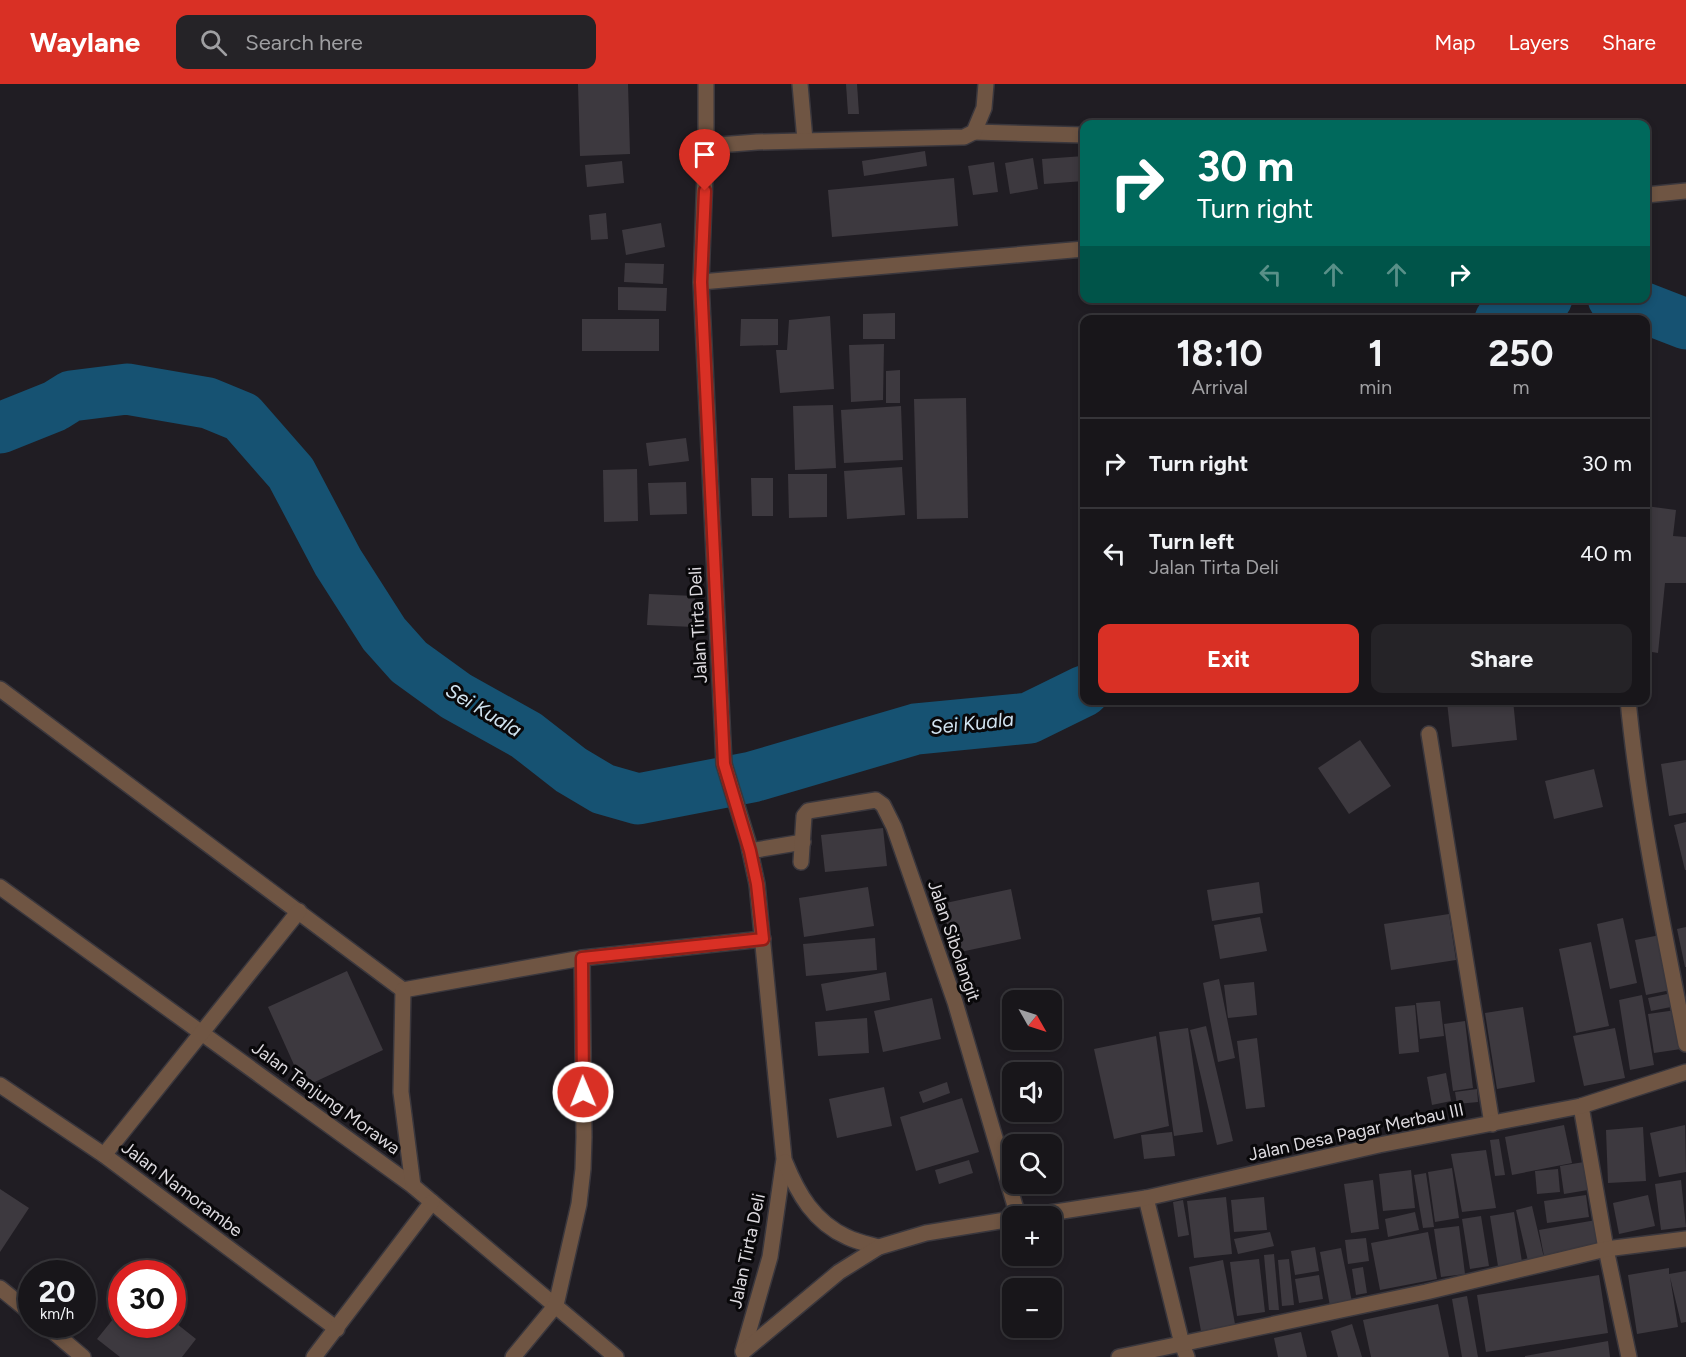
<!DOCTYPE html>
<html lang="en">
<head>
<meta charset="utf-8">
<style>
	body { margin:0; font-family:Figtree,sans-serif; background:#252327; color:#f1f3f6; height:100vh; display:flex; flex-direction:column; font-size:22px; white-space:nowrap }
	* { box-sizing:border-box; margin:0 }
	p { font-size:20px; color:#9f9fa2 }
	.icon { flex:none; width:33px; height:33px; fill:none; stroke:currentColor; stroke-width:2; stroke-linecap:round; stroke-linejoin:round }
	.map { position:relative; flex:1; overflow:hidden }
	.sheet { position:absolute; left:1080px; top:231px; width:570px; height:390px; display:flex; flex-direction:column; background:#18161a; border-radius:12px; box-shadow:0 3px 9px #0003,0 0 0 2px #363539 }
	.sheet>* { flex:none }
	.banner { position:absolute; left:1080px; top:36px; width:570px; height:183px; border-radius:12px; box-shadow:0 3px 9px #0003,0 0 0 2px #363539; background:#00695c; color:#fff; overflow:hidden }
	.needle { width:39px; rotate:129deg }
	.tools { position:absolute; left:1002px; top:906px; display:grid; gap:12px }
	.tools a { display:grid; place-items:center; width:60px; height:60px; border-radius:12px; background:#18161a; box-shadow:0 3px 9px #0003,0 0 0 2px #363539; font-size:30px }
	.speed { position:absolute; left:18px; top:1176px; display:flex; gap:12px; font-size:30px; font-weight:700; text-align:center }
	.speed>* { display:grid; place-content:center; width:78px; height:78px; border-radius:50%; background:#18161a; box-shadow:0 3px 9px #0003,0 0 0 2px #363539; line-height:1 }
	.speed small { font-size:15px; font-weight:400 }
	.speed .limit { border:9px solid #d22; background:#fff; color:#111 }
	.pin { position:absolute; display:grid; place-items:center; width:51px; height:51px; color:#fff; margin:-62px -26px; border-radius:50% 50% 50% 0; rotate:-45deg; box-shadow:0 0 6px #0007 }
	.pin .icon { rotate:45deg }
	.me { position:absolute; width:66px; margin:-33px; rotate:359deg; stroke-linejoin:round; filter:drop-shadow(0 0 4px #0008) }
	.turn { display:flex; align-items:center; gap:21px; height:126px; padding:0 18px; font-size:27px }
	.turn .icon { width:78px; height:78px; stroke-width:2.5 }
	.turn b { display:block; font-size:42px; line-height:51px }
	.lanes { display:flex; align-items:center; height:57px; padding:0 18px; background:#0003; justify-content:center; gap:30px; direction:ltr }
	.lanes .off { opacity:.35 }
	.eta { display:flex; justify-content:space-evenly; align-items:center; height:102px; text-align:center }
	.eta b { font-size:36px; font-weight:700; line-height:42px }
	.action { display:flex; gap:12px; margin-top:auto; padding:12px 18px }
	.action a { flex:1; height:69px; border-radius:12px; background:#d93025; color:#fff; font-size:24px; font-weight:700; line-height:69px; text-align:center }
	.action a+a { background:#252327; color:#f1f3f6 }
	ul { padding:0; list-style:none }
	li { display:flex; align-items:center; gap:18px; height:90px; padding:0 18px; border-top:2px solid #363539 }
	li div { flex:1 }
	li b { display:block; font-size:22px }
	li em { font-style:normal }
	header { display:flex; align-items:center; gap:36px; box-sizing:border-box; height:84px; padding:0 30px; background:#d93025; color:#fff }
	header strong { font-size:28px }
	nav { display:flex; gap:33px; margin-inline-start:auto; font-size:21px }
	.search { width:420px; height:54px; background:#252327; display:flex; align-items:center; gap:15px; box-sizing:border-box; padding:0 21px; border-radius:12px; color:#9f9fa2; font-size:22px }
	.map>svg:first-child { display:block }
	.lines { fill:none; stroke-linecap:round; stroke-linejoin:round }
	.river { stroke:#165272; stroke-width:51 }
	.building { fill:#3d393f }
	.minor-casing { stroke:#3a373d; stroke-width:18 }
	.minor { stroke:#6f5543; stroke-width:15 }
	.route-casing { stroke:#8d1f18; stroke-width:15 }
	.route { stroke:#d93025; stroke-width:10 }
	.labels { text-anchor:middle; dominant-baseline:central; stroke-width:6; stroke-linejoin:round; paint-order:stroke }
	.street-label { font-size:18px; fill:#dddadf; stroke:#09080a }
	.water-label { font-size:20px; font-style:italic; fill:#d2e4f1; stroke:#09080a }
</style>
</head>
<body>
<header>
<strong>Waylane</strong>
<div class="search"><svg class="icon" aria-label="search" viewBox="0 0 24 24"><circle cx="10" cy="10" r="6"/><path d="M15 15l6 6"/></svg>Search here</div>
<nav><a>Map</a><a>Layers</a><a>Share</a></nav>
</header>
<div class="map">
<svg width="1686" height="1273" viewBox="0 0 1686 1273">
	<rect width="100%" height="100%" fill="#201d23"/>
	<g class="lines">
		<!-- river -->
		<g class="river">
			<polyline points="1613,214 1624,216 1686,240"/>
			<polyline points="1500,236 1531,219 1547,214"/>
			<polyline points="0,344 55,322 71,312 127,305 208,319 242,333 291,389 338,478 384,550 409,578 456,612 526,651 571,686 603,705 638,715 752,693 916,645 1029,634 1084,607"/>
		</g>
	</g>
	<!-- building -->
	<g class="building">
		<polygon points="578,0 628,0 630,70 580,72"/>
		<polygon points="846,0 857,0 859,30 848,30"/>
		<polygon points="925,67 927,82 864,92 862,77"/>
		<polygon points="1084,72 1084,97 1044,100 1042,75"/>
		<polygon points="1033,74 1038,105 1010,110 1005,79"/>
		<polygon points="622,77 624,99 587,103 585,81"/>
		<polygon points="994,78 998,108 973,111 968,82"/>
		<polygon points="954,94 958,142 832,153 828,106"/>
		<polygon points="606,129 608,155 591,156 589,131"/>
		<polygon points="661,139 665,163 626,171 622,146"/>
		<polygon points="625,179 664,180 663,200 624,198"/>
		<polygon points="618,203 667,204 666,227 618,226"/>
		<polygon points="895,229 895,255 863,255 863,230"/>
		<polygon points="830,232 834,305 780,309 776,266 787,266 789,236"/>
		<rect x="582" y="235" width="77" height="32"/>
		<polygon points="741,235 778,235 778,261 740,262"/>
		<polygon points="884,260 883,316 851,318 849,261"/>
		<polygon points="900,286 900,319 886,319 886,287"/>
		<polygon points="966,314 968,434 917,435 914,315"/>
		<polygon points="833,321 836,384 795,386 793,322"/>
		<polygon points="901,322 903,376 844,379 841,326"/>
		<polygon points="686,354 689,377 649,382 646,359"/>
		<polygon points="902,383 905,431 847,435 844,387"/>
		<polygon points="637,385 638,437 604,438 603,386"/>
		<polygon points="788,390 827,390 827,433 789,434"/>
		<polygon points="751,394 773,394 773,432 752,432"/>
		<polygon points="686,398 687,430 650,431 648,399"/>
		<polygon points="1646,422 1676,426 1673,452 1686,453 1686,499 1665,499 1658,569 1646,567"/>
		<polygon points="649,510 695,512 694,543 647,541"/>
		<polygon points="1464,616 1513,616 1517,656 1452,663 1447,618"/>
		<polygon points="1360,656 1391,702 1349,730 1318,684"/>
		<polygon points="1686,676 1686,729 1669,732 1661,680"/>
		<polygon points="1594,685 1603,723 1554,735 1545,697"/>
		<polygon points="1686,738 1686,786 1685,786 1674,741"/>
		<polygon points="883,744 887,782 825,788 821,751"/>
		<polygon points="1259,798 1263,829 1212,837 1207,806"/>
		<polygon points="868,803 874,842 804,853 799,814"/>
		<polygon points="1011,805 1021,855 951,870 941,820"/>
		<polygon points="1449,830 1456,876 1391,886 1384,840"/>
		<polygon points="1260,833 1267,867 1220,875 1214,841"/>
		<polygon points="1623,834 1637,899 1610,905 1597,840"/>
		<polygon points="1686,843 1686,883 1685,883 1677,845"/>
		<polygon points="1660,851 1671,906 1646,911 1635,856"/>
		<polygon points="875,854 877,886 806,892 803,860"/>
		<polygon points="1591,858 1609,942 1576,949 1559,865"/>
		<polygon points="347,887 383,966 304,1003 268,923"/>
		<polygon points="886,888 890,916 826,927 821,900"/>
		<polygon points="1219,895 1235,974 1218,978 1203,899"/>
		<polygon points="1254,898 1257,931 1228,934 1224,901"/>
		<polygon points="1672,909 1676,922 1651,927 1648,914"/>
		<polygon points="1642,911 1654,981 1630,986 1619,916"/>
		<polygon points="932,914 941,955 883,968 874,927"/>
		<polygon points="1440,917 1444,952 1420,955 1416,919"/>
		<polygon points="1415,921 1419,968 1399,970 1395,923"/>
		<polygon points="1523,923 1535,998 1497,1005 1485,929"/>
		<polygon points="1676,926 1681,965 1654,969 1648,930"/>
		<polygon points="867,934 869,969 818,972 815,938"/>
		<polygon points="1465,937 1473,1004 1453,1007 1444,940"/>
		<polygon points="1206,942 1233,1057 1217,1061 1190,946"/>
		<polygon points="1188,944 1203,1048 1174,1052 1159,948"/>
		<polygon points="1615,944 1625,994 1584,1002 1573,952"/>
		<polygon points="1156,952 1169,1042 1114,1055 1094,965"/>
		<polygon points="1257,954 1265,1023 1246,1025 1237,957"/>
		<polygon points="1446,989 1451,1017 1432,1021 1427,993"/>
		<polygon points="947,998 950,1009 923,1019 919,1008"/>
		<polygon points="884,1003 892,1042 837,1054 829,1015"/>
		<polygon points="1477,1005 1478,1018 1457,1020 1455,1008"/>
		<polygon points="962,1014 979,1068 916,1087 900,1033"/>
		<polygon points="1564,1041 1572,1079 1512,1091 1505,1053"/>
		<polygon points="1685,1041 1686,1088 1659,1093 1650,1049"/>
		<polygon points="1643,1043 1646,1097 1608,1099 1606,1046"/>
		<polygon points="1172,1048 1175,1072 1144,1075 1141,1051"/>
		<polygon points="1499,1055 1505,1091 1495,1092 1490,1056"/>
		<polygon points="1486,1066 1496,1124 1462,1128 1451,1070"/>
		<polygon points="969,1076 973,1089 939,1100 935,1086"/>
		<polygon points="1584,1078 1588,1106 1564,1110 1560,1082"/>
		<polygon points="1452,1084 1459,1134 1435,1138 1428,1088"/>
		<polygon points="1558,1085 1560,1108 1537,1110 1535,1087"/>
		<polygon points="1411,1086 1415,1124 1383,1127 1379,1090"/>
		<polygon points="1426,1089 1434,1143 1423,1144 1414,1091"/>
		<polygon points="1373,1096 1379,1145 1351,1149 1344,1100"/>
		<polygon points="1681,1096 1686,1143 1661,1146 1655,1100"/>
		<polygon points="0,1105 29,1124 0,1168"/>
		<polygon points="1586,1111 1589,1133 1547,1139 1544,1117"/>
		<polygon points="1648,1111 1655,1142 1619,1150 1613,1119"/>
		<polygon points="1226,1113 1232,1170 1194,1174 1187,1117"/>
		<polygon points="1264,1113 1267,1146 1234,1148 1231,1116"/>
		<polygon points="1183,1116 1189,1151 1178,1153 1173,1118"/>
		<polygon points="1532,1122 1544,1174 1528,1177 1516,1126"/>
		<polygon points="1415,1128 1419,1146 1388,1153 1385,1135"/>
		<polygon points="1514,1128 1522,1178 1498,1182 1490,1132"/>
		<polygon points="1481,1132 1489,1182 1470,1185 1462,1135"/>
		<polygon points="1596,1136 1600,1162 1544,1172 1539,1146"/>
		<polygon points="1459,1142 1465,1190 1441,1193 1434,1145"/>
		<polygon points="1270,1148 1274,1162 1238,1170 1234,1155"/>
		<polygon points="1428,1148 1437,1195 1380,1206 1371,1159"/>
		<polygon points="1366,1154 1369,1177 1348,1180 1345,1156"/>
		<polygon points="1315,1163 1319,1187 1295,1191 1291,1167"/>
		<polygon points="1341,1164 1352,1218 1330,1222 1320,1168"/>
		<polygon points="1274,1170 1279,1226 1269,1226 1264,1171"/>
		<polygon points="1259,1175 1265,1228 1237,1232 1230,1178"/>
		<polygon points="1289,1175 1294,1221 1282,1222 1278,1176"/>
		<polygon points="1223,1176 1235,1240 1201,1247 1189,1183"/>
		<polygon points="1363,1183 1367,1209 1356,1211 1352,1185"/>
		<polygon points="1669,1184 1669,1190 1686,1187 1686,1238 1681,1239 1670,1193 1678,1243 1637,1250 1628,1191"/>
		<polygon points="1319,1191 1323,1215 1299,1219 1295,1195"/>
		<polygon points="1599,1191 1608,1249 1486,1268 1477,1211"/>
		<polygon points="1467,1212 1478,1273 1462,1273 1452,1215"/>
		<polygon points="1438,1220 1449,1273 1371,1273 1363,1236"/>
		<polygon points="122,1224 122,1240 172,1240 172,1236 196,1255 182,1273 120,1273 97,1255"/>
		<polygon points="1352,1240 1362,1273 1338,1273 1331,1247"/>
		<polygon points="1301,1248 1307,1273 1278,1273 1274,1254"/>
		<polygon points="1608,1257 1610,1273 1525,1273 1525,1272"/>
	</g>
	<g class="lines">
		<!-- minor casing -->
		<g class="minor-casing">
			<g id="minor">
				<polyline points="706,0 706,62 701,198 724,680 748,758 757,800 784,1075 770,1173 743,1267"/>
				<polyline points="800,0 805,56"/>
				<polyline points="974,48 1084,51"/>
				<polyline points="706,62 757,58 964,53 974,48 984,24 986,0"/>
				<polyline points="1646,111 1686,107"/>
				<polyline points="701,198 1084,165"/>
				<polyline points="0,605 403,906 582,874 763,855"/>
				<path d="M 1628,616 C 1639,732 1664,846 1686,960"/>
				<polyline points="1429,650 1492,1040"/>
				<polyline points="750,767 803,758"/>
				<polyline points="801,778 804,732 808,727 876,716 883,721 894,743 955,918 1018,1132"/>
				<polyline points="0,803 413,1102 616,1273"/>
				<polyline points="403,906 401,1008 413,1102"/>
				<polyline points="0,1001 104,1071 337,1245"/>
				<polyline points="1581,1022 1606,1165 1629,1273"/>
				<polyline points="104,1071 299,827"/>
				<path d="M 785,1078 C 798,1110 814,1138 847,1153 C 857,1158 868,1160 879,1163"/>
				<polyline points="1146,1114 1182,1260 1187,1273"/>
				<polyline points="1030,1132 1146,1114 1379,1061 1581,1022 1686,988"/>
				<polyline points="0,1204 32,1230"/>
				<polyline points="44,1240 83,1273"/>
				<polyline points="743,1268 839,1188 879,1163 926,1149 1012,1135"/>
				<polyline points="314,1273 432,1118"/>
				<polyline points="513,1273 556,1221 579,1120 583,1085 584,1053 582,874"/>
				<polyline points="1119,1273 1426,1208 1606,1165 1686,1155"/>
			</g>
		</g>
		<!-- minor -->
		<use href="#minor" class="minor"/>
	</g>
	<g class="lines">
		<!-- route casing -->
		<g class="route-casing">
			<polyline id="route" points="583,1008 582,874 763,855 757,800 750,767 724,680 701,198 705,107"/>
		</g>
		<!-- route -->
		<use href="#route" class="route"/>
	</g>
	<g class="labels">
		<!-- street labels -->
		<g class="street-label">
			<text transform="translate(698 541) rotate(-93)">Jalan Tirta Deli</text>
			<text transform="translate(954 857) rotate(71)">Jalan Sibolangit</text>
			<text transform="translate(326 1014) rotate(36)">Jalan Tanjung Morawa</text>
			<text transform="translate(1356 1048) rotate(-12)">Jalan Desa Pagar Merbau III</text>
			<text transform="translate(182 1105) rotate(37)">Jalan Namorambe</text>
			<text transform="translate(747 1167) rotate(-78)">Jalan Tirta Deli</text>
		</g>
		<!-- water labels -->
		<g class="water-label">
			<text transform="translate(484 626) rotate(31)">Sei Kuala</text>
			<text transform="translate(972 639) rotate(-6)">Sei Kuala</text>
		</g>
	</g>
</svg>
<div class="tools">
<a><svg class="needle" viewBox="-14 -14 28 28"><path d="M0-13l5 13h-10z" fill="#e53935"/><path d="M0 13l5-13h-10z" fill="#9f9fa2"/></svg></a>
<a><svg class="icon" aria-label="sound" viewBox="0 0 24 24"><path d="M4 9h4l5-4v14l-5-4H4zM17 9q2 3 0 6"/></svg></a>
<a><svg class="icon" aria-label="search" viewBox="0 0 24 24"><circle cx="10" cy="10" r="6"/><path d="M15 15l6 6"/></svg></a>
<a>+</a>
<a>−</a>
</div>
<div class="speed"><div>20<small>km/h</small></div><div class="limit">30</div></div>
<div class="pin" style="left:705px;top:107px;background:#d93025"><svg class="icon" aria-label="arrive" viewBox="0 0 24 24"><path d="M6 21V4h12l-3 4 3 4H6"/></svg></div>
<svg class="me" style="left:583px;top:1008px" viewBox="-20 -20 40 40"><circle r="17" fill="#d93025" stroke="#fff" stroke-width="3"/><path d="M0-11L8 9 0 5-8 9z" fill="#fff"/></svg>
<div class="banner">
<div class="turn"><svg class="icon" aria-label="right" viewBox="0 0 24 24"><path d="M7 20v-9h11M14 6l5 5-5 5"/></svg><div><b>30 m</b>Turn right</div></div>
<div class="lanes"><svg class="icon off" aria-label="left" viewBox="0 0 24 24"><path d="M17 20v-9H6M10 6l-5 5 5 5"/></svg><svg class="icon off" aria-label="ahead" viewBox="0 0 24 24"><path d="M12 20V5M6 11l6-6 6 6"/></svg><svg class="icon off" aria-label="ahead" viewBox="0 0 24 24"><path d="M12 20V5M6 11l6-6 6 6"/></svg><svg class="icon" aria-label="right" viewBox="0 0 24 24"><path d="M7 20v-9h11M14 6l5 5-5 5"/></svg></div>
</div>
<section class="sheet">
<div class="eta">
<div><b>18:10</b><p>Arrival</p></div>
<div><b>1</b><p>min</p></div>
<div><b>250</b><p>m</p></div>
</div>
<ul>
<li><svg class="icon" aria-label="right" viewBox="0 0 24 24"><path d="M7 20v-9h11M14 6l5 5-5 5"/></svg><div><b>Turn right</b></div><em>30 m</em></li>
<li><svg class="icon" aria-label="left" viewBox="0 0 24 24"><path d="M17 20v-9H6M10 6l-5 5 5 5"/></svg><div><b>Turn left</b><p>Jalan Tirta Deli</p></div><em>40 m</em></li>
</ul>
<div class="action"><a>Exit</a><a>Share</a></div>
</section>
</div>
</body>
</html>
